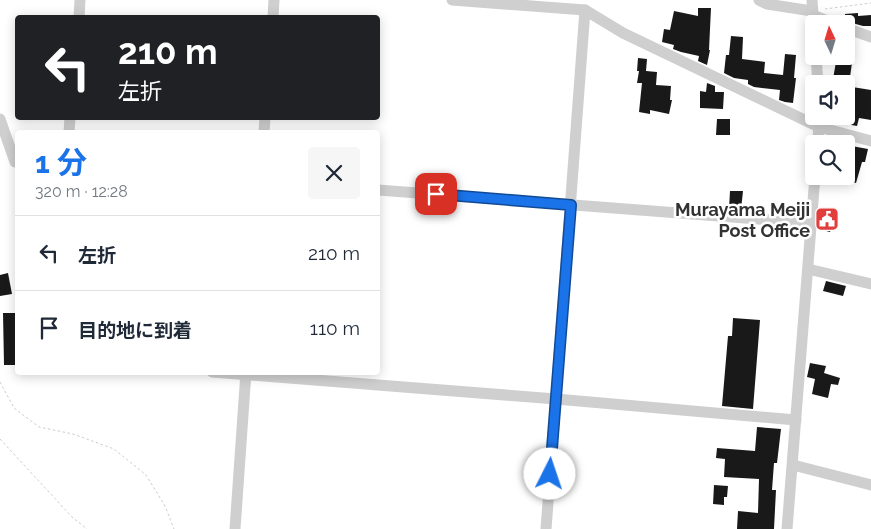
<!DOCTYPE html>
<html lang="ja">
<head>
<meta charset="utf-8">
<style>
	body { margin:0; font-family:Raleway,"Noto Sans JP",sans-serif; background:#f6f6f7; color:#1f2937; height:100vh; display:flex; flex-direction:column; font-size:19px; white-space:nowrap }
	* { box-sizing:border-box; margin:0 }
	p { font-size:16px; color:#747a83 }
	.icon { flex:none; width:28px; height:28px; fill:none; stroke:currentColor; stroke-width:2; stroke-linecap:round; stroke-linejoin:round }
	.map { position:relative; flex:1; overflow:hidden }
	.panel { position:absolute; left:15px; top:130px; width:365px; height:245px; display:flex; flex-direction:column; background:#fff; border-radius:5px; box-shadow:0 2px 12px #0003 }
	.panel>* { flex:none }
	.guide { position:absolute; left:15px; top:15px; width:365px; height:105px; border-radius:5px; box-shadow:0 2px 12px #0003; background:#202124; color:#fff; overflow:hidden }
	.needle { width:32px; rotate:356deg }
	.controls { position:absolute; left:805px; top:15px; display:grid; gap:10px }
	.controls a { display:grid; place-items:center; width:50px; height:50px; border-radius:5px; background:#fff; box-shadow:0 2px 12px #0003; font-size:25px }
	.pin { position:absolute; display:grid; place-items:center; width:42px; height:42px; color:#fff; margin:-21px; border-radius:10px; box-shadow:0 2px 8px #0006 }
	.me { position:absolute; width:55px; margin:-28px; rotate:4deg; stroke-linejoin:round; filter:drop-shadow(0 0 4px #0008) }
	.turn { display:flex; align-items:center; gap:18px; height:105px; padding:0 20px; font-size:22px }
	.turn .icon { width:65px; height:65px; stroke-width:2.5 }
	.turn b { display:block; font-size:35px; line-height:42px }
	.round { display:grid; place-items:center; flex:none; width:52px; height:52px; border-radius:5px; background:#f6f6f7 }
	.head { display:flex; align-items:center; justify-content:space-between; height:85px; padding:0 20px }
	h1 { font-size:30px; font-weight:700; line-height:38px; color:#1a73e8 }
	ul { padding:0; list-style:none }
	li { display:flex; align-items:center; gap:15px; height:75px; padding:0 20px; border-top:1px solid #e0e1e3 }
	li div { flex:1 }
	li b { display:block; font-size:19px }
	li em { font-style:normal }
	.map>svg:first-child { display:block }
	.building { fill:#191919 }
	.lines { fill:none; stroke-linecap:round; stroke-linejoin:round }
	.path { stroke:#ccc; stroke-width:1; stroke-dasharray:2.5 2.5; stroke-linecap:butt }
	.minor { stroke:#cfcfcf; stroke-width:11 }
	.route-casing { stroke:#114b97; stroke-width:12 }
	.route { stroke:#1a73e8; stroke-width:9 }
	.labels { text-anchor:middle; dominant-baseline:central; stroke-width:5; stroke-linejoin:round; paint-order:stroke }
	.poi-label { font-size:18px; font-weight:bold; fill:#323232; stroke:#fff; text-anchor:end }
</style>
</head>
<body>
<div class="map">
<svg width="871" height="529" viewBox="0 0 871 529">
	<rect width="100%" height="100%" fill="#fff"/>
	<!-- building -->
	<g class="building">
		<polygon points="698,8 711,8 709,50 710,50 707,65 698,61 699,56 681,52 673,49 674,45 662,42 664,29 670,30 674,11 698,16"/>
		<polygon points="858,13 858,16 871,15 871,26 863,26 845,21 845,14"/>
		<polygon points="731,36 743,37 742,59 765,62 764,73 783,75 785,54 796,55 794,78 796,78 793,103 785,102 779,100 780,90 754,87 748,84 748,80 734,78 724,73 726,55 729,55"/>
		<polygon points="846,36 854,39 854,49 849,84 835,84 836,79 833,79 837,56 846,56"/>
		<polygon points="638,58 647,59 646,71 657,72 656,85 671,86 670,100 672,100 669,114 650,110 650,114 639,112 642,83 637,83 639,71 637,71"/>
		<polygon points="707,83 715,86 715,92 724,92 723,109 700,108 700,91 706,92"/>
		<polygon points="846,86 871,90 871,120 859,118 857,126 846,124 852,97 846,96"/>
		<polygon points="717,119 730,119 730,135 716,135"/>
		<polygon points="846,145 868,149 865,162 862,162 856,183 846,180"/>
		<polygon points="730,191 743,191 741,210 729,209"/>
		<polygon points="824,212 835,215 830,232 819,229"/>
		<polygon points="8,273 12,294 0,296 0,275"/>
		<polygon points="826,281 846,286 843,296 823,291"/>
		<polygon points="3,313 18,313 18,365 4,365"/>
		<polygon points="733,318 760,320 753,409 722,406 728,336 732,336"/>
		<polygon points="810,363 826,366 824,373 840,378 838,385 831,384 828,398 812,394 815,379 807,377"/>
		<polygon points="757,427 781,429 777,463 774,463 772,490 776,490 774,529 737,529 738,511 758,513 759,479 724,477 725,459 716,458 717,448 755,451"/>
		<polygon points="714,485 728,486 727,497 724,497 724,505 713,504"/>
	</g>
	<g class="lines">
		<!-- path -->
		<g class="path">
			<polyline points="825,9 871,3"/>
			<polyline points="0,382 14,408 39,427 73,434 114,449 146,475 165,506 174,529"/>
			<polyline points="0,439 72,517 87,529"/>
		</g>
		<!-- minor -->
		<g class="minor">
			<polyline points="452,0 585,10 623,33 819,127 871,141"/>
			<polyline points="759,0 767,4 812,11 813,15 836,24"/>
			<polyline points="812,0 814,28"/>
			<polyline points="79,18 80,0"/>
			<polyline points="273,18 274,0"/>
			<polyline points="846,28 871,37"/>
			<polyline points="816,56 818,84"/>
			<polyline points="0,119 15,162 18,162"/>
			<polyline points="69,132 70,118"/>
			<polyline points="264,132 265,118"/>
			<polyline points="818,144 819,116"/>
			<polyline points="378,190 811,223"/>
			<polyline points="808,269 871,284"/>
			<polyline points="212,372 556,399 796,420"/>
			<polyline points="793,465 871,485"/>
			<polyline points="235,529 246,372"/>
			<polyline points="546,529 585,10"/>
			<polyline points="787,529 815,176"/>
		</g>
	</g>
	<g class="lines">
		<!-- route casing -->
		<g class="route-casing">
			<polyline id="route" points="436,194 571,205 550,474"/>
		</g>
		<!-- route -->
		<use href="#route" class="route"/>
	</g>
	<!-- icons -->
	<defs>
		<g id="civic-square" transform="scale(1.25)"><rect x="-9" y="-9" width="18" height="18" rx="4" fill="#e03f3e" stroke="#fff"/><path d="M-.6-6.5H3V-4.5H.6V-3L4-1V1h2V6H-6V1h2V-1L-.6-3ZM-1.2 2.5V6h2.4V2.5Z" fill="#fff"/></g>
	</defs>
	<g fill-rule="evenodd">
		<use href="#civic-square" x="827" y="219"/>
	</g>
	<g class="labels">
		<!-- poi labels -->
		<g class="poi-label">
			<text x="810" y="209">Murayama Meiji<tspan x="810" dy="21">Post Office</tspan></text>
		</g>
	</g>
</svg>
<div class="controls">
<a><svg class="needle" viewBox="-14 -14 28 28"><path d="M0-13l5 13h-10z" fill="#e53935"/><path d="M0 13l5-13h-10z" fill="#747a83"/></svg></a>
<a><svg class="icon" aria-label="sound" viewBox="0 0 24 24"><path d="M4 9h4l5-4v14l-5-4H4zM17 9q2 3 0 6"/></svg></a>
<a><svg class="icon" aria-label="search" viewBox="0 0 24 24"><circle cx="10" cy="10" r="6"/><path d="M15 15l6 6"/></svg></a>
</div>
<div class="pin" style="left:436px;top:194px;background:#d93025"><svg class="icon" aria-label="arrive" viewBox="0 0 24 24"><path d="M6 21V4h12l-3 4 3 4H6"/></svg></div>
<svg class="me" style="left:550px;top:474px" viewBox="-20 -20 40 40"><circle r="19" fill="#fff"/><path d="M0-13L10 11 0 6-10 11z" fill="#1a73e8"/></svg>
<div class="guide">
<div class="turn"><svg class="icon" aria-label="left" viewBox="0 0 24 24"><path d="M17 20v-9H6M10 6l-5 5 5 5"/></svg><div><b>210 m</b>左折</div></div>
</div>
<section class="panel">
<div class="head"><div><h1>1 分</h1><p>320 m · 12:28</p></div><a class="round"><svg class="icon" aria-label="close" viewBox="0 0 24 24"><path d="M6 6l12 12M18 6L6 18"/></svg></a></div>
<ul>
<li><svg class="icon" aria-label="left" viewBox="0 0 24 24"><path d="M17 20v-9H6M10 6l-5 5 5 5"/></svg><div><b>左折</b></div><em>210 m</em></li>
<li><svg class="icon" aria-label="arrive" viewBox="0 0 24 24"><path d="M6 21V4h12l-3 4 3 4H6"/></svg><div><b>目的地に到着</b></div><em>110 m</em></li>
</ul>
</section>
</div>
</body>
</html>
